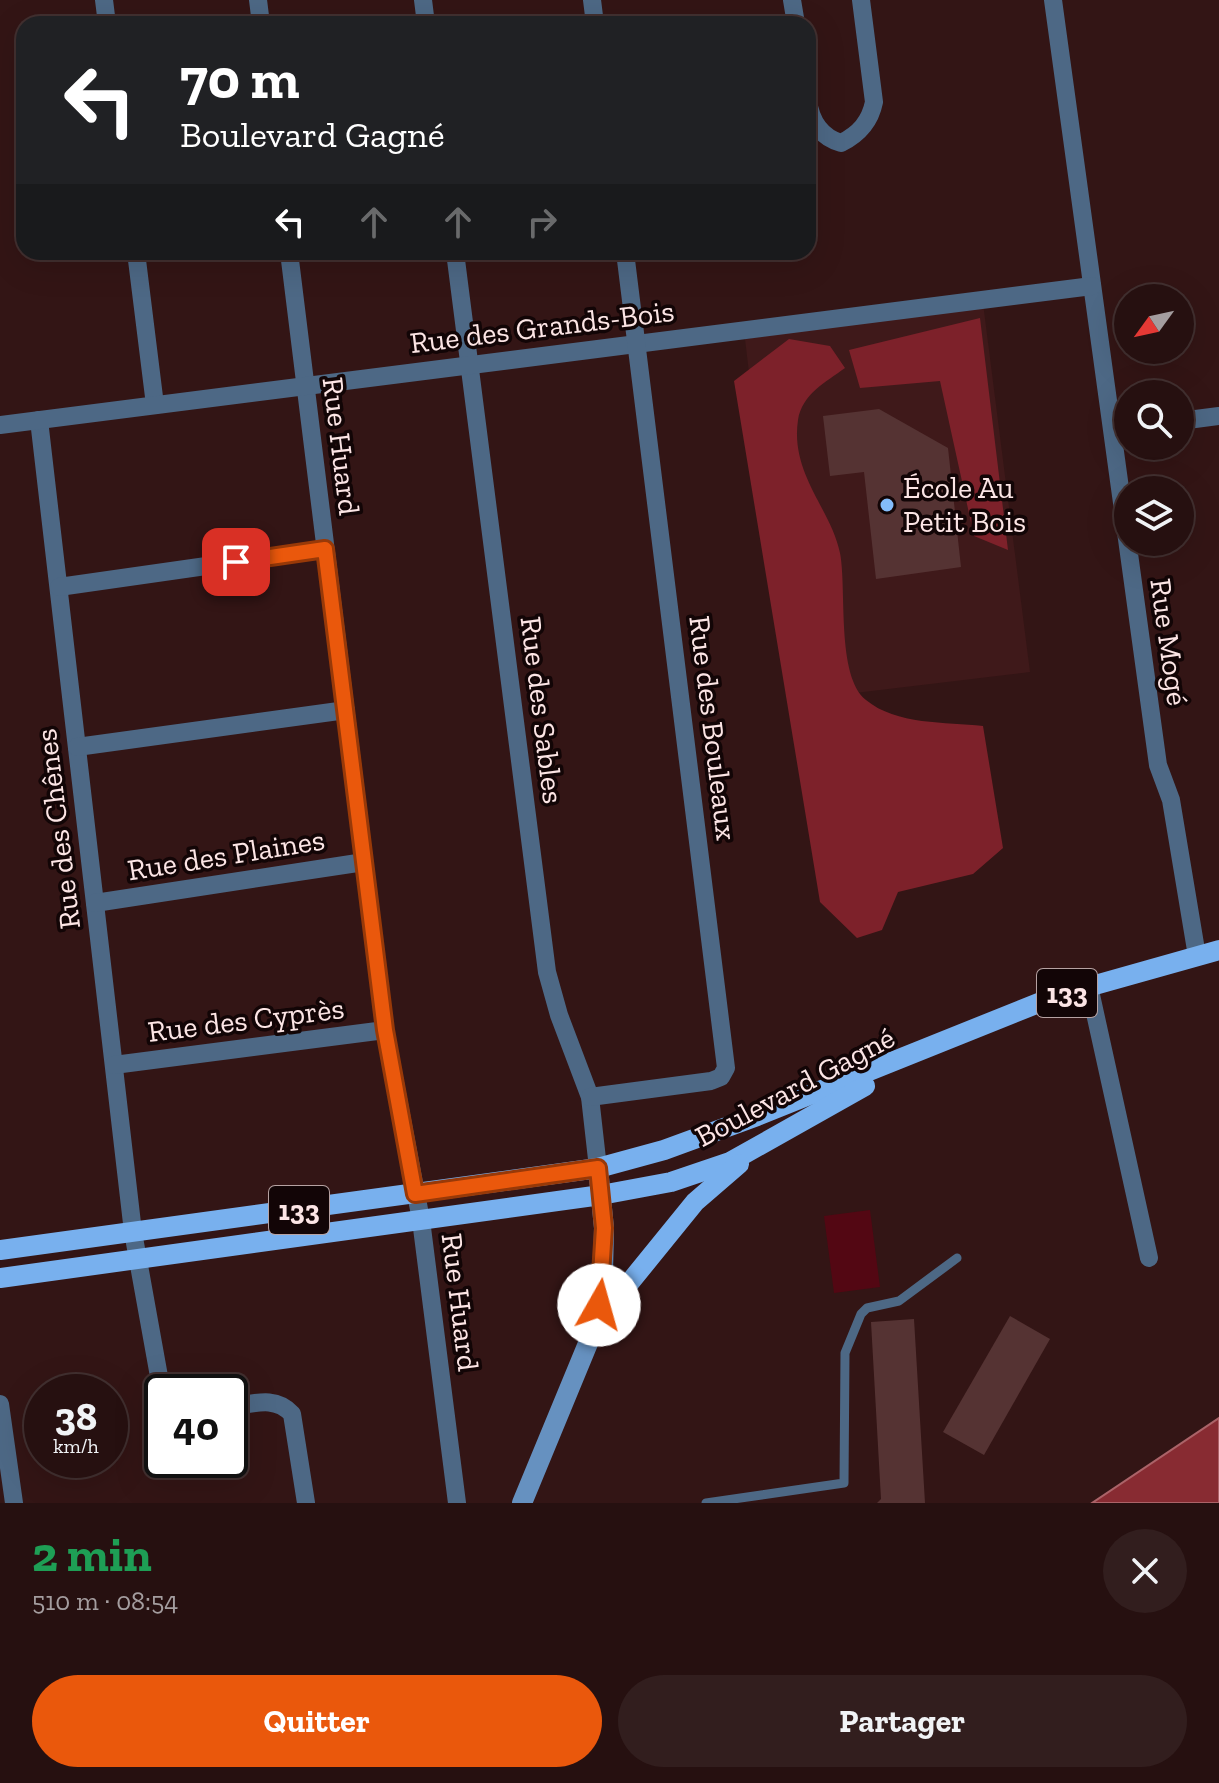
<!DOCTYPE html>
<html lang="fr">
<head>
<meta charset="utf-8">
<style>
	body { margin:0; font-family:"Zilla Slab",serif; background:#321e1e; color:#f1f3f6; height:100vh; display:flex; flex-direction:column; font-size:30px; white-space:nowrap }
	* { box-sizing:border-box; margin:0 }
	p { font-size:26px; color:#a49d9f }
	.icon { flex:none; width:44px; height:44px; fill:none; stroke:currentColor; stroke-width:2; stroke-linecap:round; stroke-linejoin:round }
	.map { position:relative; height:1503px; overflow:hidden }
	.details { display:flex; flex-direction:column; background:#261010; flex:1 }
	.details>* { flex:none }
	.hud { position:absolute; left:16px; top:16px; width:800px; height:244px; border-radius:24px; box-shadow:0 8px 32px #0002,0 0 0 2px #423030; background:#202124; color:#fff; overflow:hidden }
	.needle { width:52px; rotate:237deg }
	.buttons { position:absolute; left:1114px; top:284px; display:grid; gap:16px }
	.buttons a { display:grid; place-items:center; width:80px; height:80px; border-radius:50%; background:#261010; box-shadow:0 8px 32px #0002,0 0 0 2px #423030; font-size:40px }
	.speed { position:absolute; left:24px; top:1374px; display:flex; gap:16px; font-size:40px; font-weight:700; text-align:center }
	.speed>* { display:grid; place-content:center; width:104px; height:104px; border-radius:50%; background:#261010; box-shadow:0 8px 32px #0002,0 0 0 2px #423030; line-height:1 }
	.speed small { font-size:20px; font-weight:400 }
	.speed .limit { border:4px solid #111; border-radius:12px; background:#fff; color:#111 }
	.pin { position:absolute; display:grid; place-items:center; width:68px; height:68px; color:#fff; margin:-34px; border-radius:16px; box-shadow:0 4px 12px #0006 }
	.me { position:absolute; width:88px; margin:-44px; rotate:7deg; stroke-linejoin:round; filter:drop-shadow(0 0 6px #0008) }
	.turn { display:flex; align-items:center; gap:28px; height:168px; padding:0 32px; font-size:36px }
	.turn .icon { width:104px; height:104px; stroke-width:2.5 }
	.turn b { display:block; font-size:56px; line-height:68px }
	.lanes { display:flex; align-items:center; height:76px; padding:0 32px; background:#0003; justify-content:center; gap:40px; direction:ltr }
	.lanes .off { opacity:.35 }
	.round { display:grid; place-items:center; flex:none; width:84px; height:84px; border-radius:42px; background:#321e1e }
	.head { display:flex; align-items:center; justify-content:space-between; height:136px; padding:0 32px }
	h1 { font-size:48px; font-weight:700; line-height:60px; color:#1e9e55 }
	.primary-button { display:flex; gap:16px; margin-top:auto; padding:16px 32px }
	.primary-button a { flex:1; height:92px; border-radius:48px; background:#ea580c; color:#fff; font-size:32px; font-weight:700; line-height:92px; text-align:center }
	.primary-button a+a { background:#321e1e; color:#f1f3f6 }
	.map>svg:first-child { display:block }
	.built { fill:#3f191a }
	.green { fill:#530713 }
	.forest { fill:#7d212a }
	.water { fill:#882b32; stroke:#ab6368; stroke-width:2 }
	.building { fill:#533 }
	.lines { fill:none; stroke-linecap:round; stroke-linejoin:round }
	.lane { stroke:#4d6885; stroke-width:9 }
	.street { stroke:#4d6885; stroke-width:18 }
	.secondary { stroke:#6691c0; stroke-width:20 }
	.primary { stroke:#78b0ee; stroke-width:20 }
	.route-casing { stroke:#983908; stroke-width:20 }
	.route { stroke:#ea580c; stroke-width:14 }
	.poi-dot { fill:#83bcfb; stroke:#120506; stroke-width:3 }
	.labels { text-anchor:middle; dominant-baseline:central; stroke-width:7; stroke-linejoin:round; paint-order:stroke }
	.shield { fill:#120506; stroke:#b6a2a2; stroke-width:2 }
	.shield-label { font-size:28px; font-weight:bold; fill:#fce5e5 }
	.street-label { font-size:30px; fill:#fce5e5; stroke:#120506 }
	.poi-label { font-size:30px; fill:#fce5e5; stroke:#120506; text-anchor:start }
</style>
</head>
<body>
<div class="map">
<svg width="1219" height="1503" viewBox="0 0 1219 1503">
	<rect width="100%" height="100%" fill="#331515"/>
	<!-- built -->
	<polygon class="built" points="983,303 1030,672 788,701 745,339"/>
	<!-- green -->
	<polygon class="green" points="870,1210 880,1287 834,1293 824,1216"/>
	<!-- forest -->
	<g class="forest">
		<polygon points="980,318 1008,550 974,536 940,381 860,388 849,350"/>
		<path d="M 789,339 L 830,346 L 845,368 C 826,382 802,394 798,420 C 790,474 831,509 840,553 C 847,589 836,676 866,700 C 896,725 946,722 983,726 L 1003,848 L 973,874 L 898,892 L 882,930 L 857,938 L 820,902 L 734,381 Z"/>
	</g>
	<!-- water -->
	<polygon class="water" points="1219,1418 1219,1503 1092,1503"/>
	<!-- building -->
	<g class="building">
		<polygon points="879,409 948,448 961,567 876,579 864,472 830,476 823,416"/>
		<polygon points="1010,1316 1050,1339 984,1455 943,1432"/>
		<polygon points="914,1319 925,1503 877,1503 881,1499 871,1322"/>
	</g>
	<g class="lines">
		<!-- lane -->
		<polyline class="lane" points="706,1503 844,1483 845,1353 861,1314 867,1308 899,1301 957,1258"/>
		<!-- street -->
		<g class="street">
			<polyline points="104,0 107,24"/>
			<polyline points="258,0 261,24"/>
			<polyline points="423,0 426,24"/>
			<polyline points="592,0 595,24"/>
			<polyline points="792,0 796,24"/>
			<polyline points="1053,0 1158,765 1171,800 1197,956"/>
			<path d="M 808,101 C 811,122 821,137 841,143 C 859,134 870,122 874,102 L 861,0"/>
			<polyline points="136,252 155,405"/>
			<polyline points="289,252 385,1030 421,1220 457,1503"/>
			<polyline points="455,252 547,972 559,1015 590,1097 598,1168"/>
			<polyline points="39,420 133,1232 162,1393"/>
			<polyline points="1180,421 1219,416"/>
			<polyline points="0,425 1092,286"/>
			<polyline points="59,587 325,549"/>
			<polyline points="77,747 346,710"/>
			<polyline points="95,903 364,862"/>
			<polyline points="1089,986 1149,1258"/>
			<polyline points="114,1065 385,1030"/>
			<polyline points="590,1097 711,1081 721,1077 726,1068 625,252"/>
			<polyline points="0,1404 14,1503"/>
			<path d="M 230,1407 C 253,1404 275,1395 292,1414 L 306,1503"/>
		</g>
		<!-- secondary -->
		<polyline class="secondary" points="522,1503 596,1324 603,1273 604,1228 598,1168"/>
		<!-- primary -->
		<g class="primary">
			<polyline points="0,1250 598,1168 664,1150 757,1116 1056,996 1219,950"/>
			<polyline points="0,1278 601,1195 671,1182 730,1162 865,1086"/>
			<polyline points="596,1324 695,1202 739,1164"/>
		</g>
	</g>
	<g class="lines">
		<!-- route casing -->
		<g class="route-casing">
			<polyline id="route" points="236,562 325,549 385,1030 415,1194 598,1168 604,1228 599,1305"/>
		</g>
		<!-- route -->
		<use href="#route" class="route"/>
	</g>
	<!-- markers -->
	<circle class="poi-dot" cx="887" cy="505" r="8"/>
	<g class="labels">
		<!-- shield labels -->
		<g class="shield">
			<rect x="1037" y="969" width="60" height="48" rx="6"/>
			<rect x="269" y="1186" width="60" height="48" rx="6"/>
		</g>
		<g class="shield-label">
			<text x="1067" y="993">133</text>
			<text x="299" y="1210">133</text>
		</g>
		<!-- street labels -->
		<g class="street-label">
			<text transform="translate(542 327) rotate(-7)">Rue des Grands-Bois</text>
			<text transform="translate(341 446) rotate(83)">Rue Huard</text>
			<text transform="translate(1169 642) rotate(82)">Rue Mogé</text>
			<text transform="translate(542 710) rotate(83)">Rue des Sables</text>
			<text transform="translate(713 728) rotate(83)">Rue des Bouleaux</text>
			<text transform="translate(58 829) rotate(-97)">Rue des Chênes</text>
			<text transform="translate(226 855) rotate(-9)">Rue des Plaines</text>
			<text transform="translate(246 1020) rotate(-7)">Rue des Cyprès</text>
			<text transform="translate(795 1087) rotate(-28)">Boulevard Gagné</text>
			<text transform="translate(460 1302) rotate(83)">Rue Huard</text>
		</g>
		<!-- poi labels -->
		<g class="poi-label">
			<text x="903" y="488">École Au<tspan x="903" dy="34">Petit Bois</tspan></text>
		</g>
	</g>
</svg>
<div class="buttons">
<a><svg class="needle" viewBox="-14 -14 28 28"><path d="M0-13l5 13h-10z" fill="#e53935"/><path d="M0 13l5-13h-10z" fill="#a49d9f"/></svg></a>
<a><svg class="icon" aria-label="search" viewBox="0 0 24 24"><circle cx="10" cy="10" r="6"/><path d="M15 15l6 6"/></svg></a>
<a><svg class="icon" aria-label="layers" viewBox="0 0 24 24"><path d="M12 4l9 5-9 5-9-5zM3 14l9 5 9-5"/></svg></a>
</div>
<div class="speed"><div>38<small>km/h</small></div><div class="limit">40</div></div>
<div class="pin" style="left:236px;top:562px;background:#d93025"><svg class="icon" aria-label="arrive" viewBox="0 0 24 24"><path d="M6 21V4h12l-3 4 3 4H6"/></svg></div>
<svg class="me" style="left:599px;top:1305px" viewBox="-20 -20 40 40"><circle r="19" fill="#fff"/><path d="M0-13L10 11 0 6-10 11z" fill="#ea580c"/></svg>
<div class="hud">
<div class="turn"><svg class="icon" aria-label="left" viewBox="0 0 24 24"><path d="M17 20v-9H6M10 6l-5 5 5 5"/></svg><div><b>70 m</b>Boulevard Gagné</div></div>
<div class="lanes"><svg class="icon" aria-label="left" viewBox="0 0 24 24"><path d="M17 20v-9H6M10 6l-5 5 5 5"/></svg><svg class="icon off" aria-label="ahead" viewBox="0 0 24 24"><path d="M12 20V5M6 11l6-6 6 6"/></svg><svg class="icon off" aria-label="ahead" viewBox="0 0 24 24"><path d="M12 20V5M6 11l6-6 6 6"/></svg><svg class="icon off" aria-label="right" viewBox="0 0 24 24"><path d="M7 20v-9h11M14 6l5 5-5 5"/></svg></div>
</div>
</div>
<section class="details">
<div class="head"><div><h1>2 min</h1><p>510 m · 08:54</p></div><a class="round"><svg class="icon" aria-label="close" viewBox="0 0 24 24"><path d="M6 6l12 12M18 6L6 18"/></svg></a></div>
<div class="primary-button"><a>Quitter</a><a>Partager</a></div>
</section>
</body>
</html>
